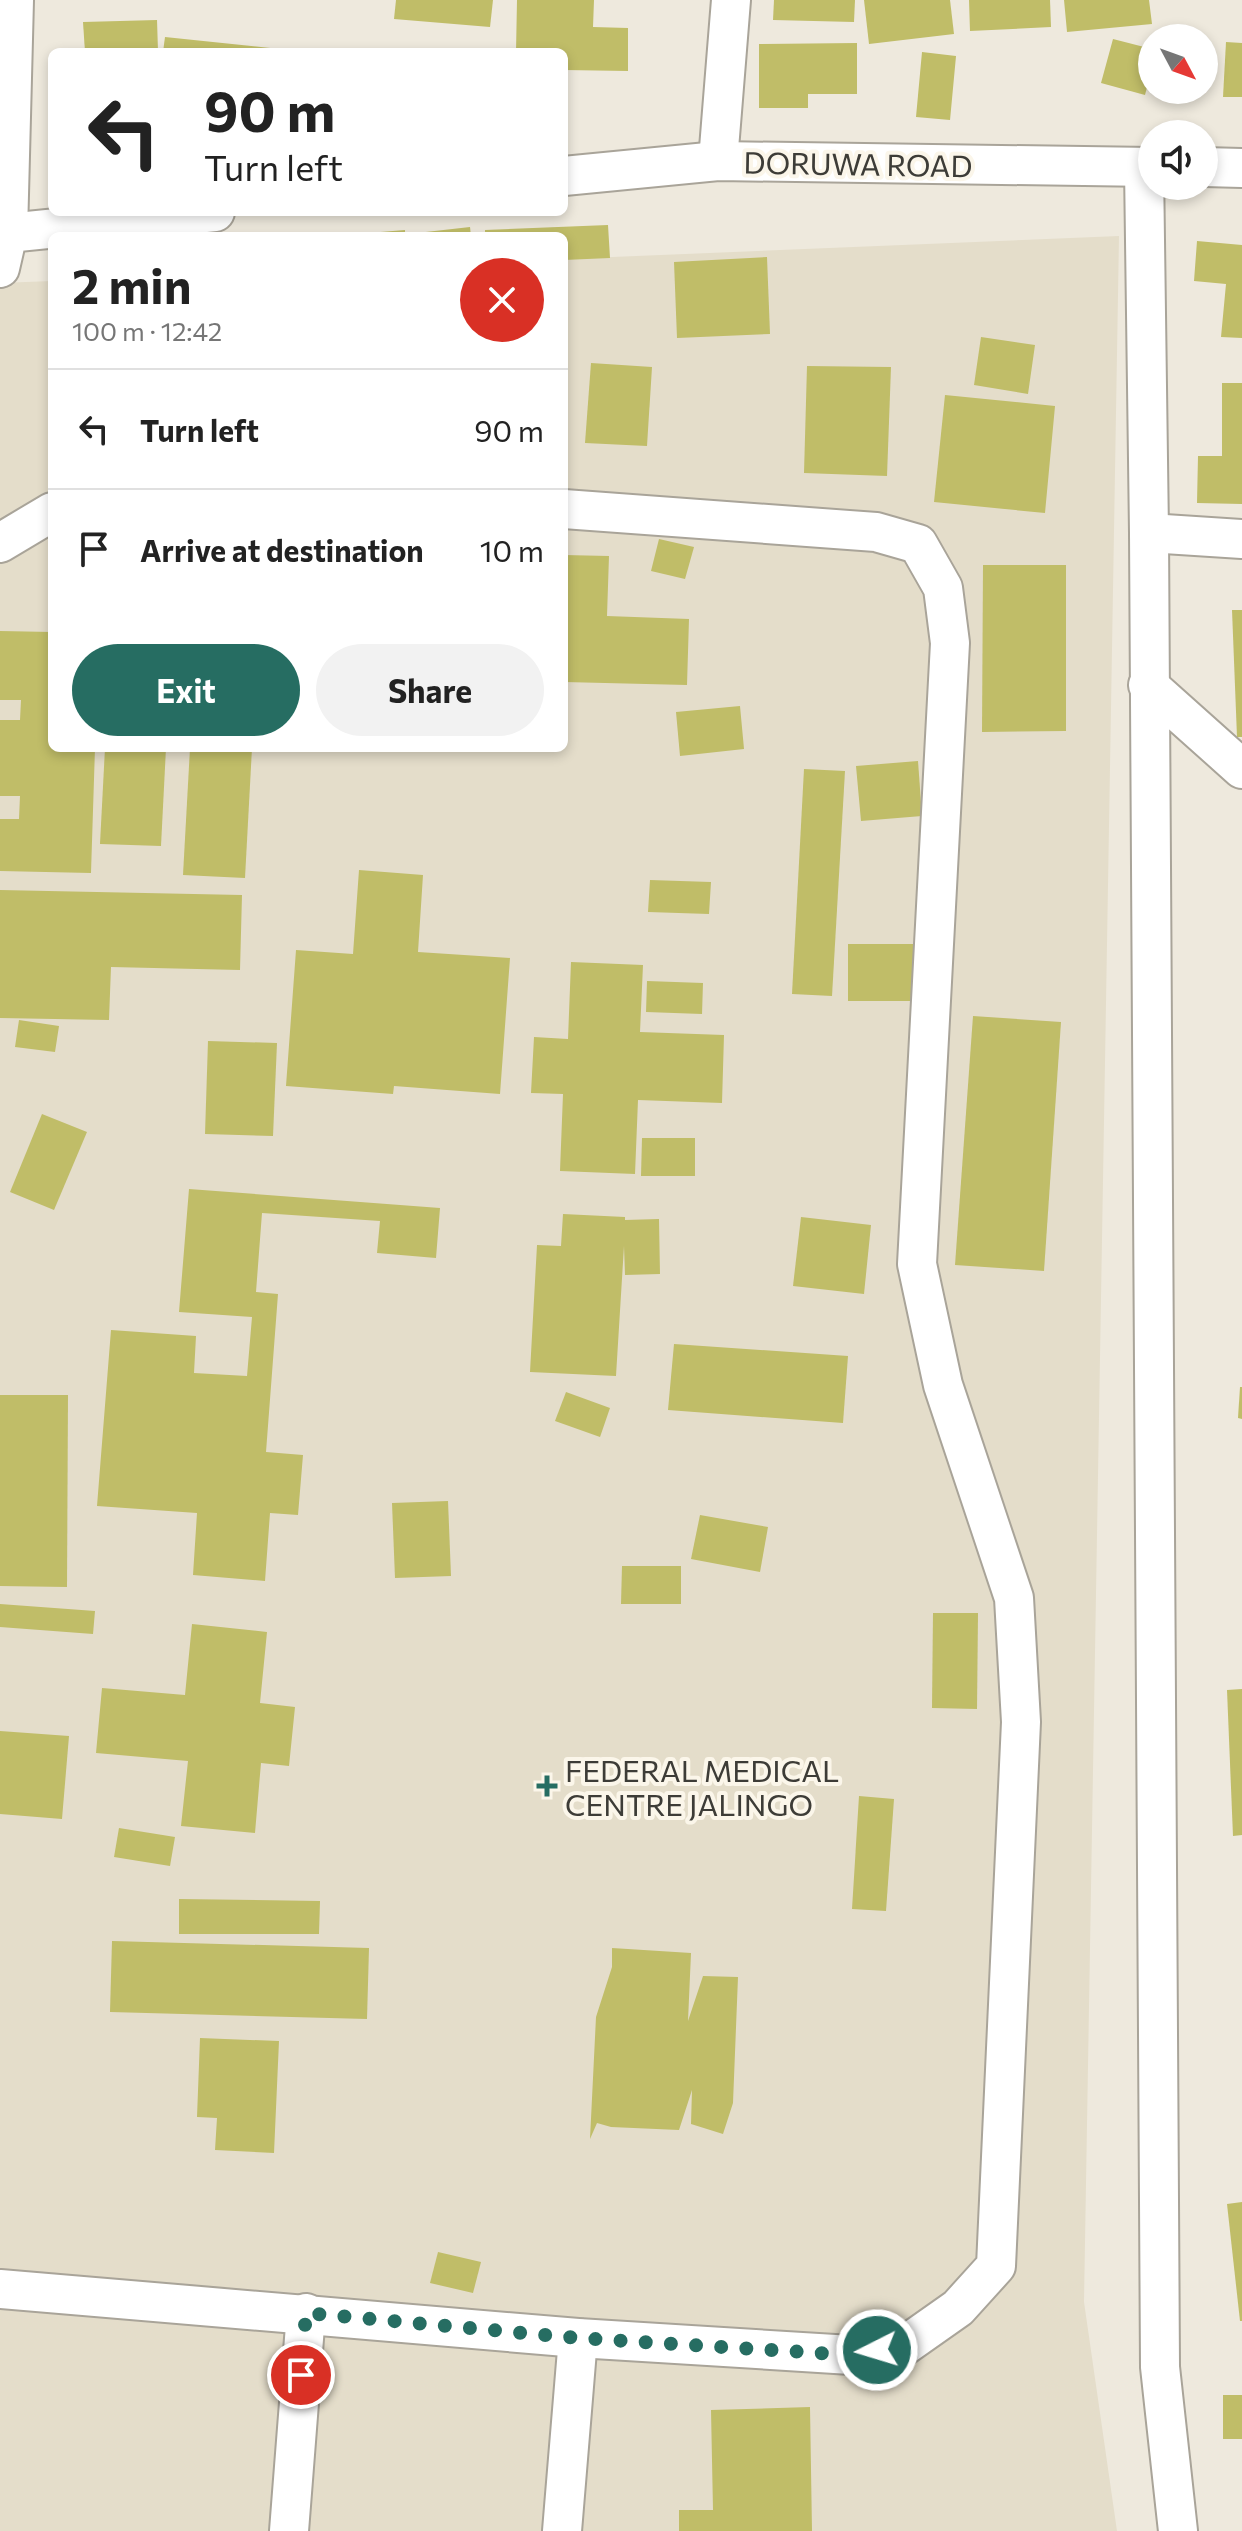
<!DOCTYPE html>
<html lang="en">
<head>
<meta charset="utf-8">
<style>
	body { margin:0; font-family:Commissioner,sans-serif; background:#f2f2f2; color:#222; height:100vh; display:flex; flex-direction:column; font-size:30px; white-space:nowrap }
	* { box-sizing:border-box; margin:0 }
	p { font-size:26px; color:#767676 }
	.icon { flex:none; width:44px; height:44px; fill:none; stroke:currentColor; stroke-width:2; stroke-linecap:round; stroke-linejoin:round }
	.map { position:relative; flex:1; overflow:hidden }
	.side { position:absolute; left:48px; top:232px; width:520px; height:520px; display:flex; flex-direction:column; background:#fff; border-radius:12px; box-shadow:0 4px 12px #0003 }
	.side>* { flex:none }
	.guide { position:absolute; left:48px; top:48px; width:520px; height:168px; border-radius:12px; box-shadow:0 4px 12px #0003; background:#fff; color:#222; overflow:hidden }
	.needle { width:52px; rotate:131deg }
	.fabs { position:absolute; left:1138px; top:24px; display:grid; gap:16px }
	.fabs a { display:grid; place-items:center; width:80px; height:80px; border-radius:50%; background:#fff; box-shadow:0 4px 12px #0003; font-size:40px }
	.pin { position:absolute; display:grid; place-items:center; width:68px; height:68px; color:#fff; margin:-34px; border:4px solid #fff; border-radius:50%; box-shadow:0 2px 8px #0007 }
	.me { position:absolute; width:88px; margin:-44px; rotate:265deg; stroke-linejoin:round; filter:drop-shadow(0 0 6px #0008) }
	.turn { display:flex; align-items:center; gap:28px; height:168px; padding:0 24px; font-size:36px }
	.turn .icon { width:104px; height:104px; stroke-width:2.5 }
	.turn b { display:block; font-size:56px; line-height:68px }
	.round { display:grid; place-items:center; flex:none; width:84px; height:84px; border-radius:42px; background:#f2f2f2 }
	.head { display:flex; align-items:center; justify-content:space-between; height:136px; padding:0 24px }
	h1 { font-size:48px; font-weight:700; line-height:60px }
	.cta { display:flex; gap:16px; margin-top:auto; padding:16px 24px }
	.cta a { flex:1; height:92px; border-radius:48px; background:#266d62; color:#fff; font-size:32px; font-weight:700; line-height:92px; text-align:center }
	.cta a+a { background:#f2f2f2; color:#222 }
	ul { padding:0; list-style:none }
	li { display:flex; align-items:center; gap:24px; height:120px; padding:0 24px; border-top:2px solid #e0e0e0 }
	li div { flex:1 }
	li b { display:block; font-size:30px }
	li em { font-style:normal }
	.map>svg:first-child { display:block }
	.built { fill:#e4ddca }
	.building { fill:#c0bd68 }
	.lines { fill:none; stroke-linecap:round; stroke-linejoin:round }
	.minor-casing { stroke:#a9a499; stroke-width:42 }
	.minor { stroke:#fff; stroke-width:38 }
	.route { stroke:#266d62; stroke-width:14; stroke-dasharray:0 25.2 }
	.poi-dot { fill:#266d62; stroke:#fbf6ea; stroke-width:3 }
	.labels { text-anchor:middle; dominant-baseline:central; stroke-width:8; stroke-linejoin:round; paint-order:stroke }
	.street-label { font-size:30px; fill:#3d3c37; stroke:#fbf6ea }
	.poi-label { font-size:30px; fill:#3d3c37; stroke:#fbf6ea; text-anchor:start }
</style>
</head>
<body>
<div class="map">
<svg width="1242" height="2531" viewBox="0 0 1242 2531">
	<rect width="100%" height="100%" fill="#eee9dd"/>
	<!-- built -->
	<polygon class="built" points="1119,236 1084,2302 1117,2531 0,2531 0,283 52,281 52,748 564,748 564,259"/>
	<!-- building -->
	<g class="building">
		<polygon points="396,0 493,0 490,27 394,19"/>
		<polygon points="517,0 594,0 593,27 628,28 628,71 564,70 564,52 516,52"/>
		<polygon points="774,0 855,0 854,22 773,20"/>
		<polygon points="864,0 950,0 954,34 869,44"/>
		<polygon points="969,0 1050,0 1051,27 970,31"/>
		<polygon points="1064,0 1149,0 1152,24 1067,32"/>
		<polygon points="157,20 158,52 85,52 83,22"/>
		<polygon points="165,37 289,50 289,52 163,52"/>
		<polygon points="1113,39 1152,49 1152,68 1145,95 1101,83"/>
		<polygon points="1226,42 1242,43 1242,97 1223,97"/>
		<polygon points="857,43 857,94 808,94 808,108 759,108 759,44"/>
		<polygon points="922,52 956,56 950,120 916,117"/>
		<polygon points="608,225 610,258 564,260 564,236 485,236 485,230"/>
		<polygon points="470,227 471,236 409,236 408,234"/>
		<polygon points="405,230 405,236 356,236 356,234"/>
		<polygon points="1197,241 1242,245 1242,338 1221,337 1226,284 1194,281"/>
		<polygon points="767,257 770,334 677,338 674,262"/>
		<polygon points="981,337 1035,345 1028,394 974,385"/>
		<polygon points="591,363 652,367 647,446 585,443"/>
		<polygon points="807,366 891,367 887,476 804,473"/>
		<polygon points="1222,383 1242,383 1242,504 1197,503 1198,456 1222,456"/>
		<polygon points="945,395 1055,406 1045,513 934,502"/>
		<polygon points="659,539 694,547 685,579 651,571"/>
		<polygon points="564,555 609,556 607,616 689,619 687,685 564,682"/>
		<polygon points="983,565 1066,565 1066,731 982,732"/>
		<polygon points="1232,610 1242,610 1242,737 1237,737"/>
		<polygon points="0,631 52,632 52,748 95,748 91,873 0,871 0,819 19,819 20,796 0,796 0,720 20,720 21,700 0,700"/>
		<polygon points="740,706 744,749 680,756 676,712"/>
		<polygon points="105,748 166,748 161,846 100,844"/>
		<polygon points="190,748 252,748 245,878 183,875"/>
		<polygon points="918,761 922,816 861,821 856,766"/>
		<polygon points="804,769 845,771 832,996 792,994"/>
		<polygon points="359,870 423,875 418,952 510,958 500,1094 394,1086 393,1094 286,1086 296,950 353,954"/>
		<polygon points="650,880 711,882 709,914 648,912"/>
		<polygon points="0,890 242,895 240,970 111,967 109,1020 0,1018"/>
		<polygon points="848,944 916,944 915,1001 848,1001"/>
		<polygon points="571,962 643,965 640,1032 724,1035 722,1103 638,1100 635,1174 560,1171 563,1094 531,1093 534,1037 568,1039"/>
		<polygon points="647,981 703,983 702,1014 646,1012"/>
		<polygon points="973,1016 1061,1022 1044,1271 955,1265"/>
		<polygon points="19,1020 59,1026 55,1052 15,1047"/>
		<polygon points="208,1041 277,1043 273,1136 205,1134"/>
		<polygon points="42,1114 87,1132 54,1210 10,1192"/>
		<polygon points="642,1138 695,1138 695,1176 641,1176"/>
		<polygon points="189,1189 440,1208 436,1258 377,1253 380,1221 262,1213 256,1292 278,1294 266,1452 303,1455 298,1515 270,1513 265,1581 193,1575 197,1513 97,1506 111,1330 196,1336 194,1373 247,1376 252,1317 179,1312"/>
		<polygon points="563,1214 625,1217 625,1220 659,1219 660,1274 625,1275 624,1246 616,1376 530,1372 537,1245 561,1246"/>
		<polygon points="801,1217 871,1225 864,1294 793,1286"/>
		<polygon points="674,1344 848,1356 843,1423 668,1410"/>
		<polygon points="1240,1387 1242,1387 1242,1419 1238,1418"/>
		<polygon points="566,1392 610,1408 600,1437 555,1421"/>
		<polygon points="0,1395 68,1395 67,1587 0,1586"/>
		<polygon points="448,1501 451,1576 395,1578 392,1503"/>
		<polygon points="700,1515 768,1527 760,1572 691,1559"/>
		<polygon points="622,1566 681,1566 681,1604 621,1604"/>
		<polygon points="0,1604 95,1611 93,1634 0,1627"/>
		<polygon points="933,1613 978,1613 977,1709 932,1708"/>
		<polygon points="192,1624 267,1632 260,1703 295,1707 289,1766 261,1763 255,1833 181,1826 188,1761 96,1753 102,1688 185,1695"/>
		<polygon points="1242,1689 1242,1835 1233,1836 1227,1690"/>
		<polygon points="0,1731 69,1736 62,1819 0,1814"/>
		<polygon points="859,1796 894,1799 886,1911 852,1909"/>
		<polygon points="119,1828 175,1837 170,1866 114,1857"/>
		<polygon points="179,1899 320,1901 319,1934 179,1934"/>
		<polygon points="112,1941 369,1948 367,2019 110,2012"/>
		<polygon points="612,1948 691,1953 688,2021 703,1976 738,1977 733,2103 723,2134 691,2124 692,2090 679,2130 611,2127 597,2123 590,2139 596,2017 612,1967"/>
		<polygon points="200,2038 279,2041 274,2153 215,2150 217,2118 197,2117"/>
		<polygon points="1242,2202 1242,2321 1240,2321 1227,2204"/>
		<polygon points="438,2252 481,2262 473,2293 430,2283"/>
		<rect x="1223" y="2395" width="19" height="44"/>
		<polygon points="810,2407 812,2531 679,2531 679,2510 713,2510 711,2410"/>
	</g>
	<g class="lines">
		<!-- minor casing -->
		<g class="minor-casing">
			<g id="minor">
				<polyline points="718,161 731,0"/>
				<polyline points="1144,167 1149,533 1160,2367 1178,2531"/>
				<polyline points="1204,167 1242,168"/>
				<polyline points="564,176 718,161 1152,167"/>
				<polyline points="0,235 8,233 14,0"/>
				<polyline points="0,268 8,233 215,212"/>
				<polyline points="1149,533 1242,539"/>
				<polyline points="0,543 52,512"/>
				<polyline points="1148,685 1242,769"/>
				<polyline points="0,2289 578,2338 851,2355 904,2346 958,2308 996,2266 1021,1722 1014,1598 943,1385 917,1264 950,643 943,588 918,544 876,532 564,509"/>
				<polyline points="289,2531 306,2313"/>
				<polyline points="562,2531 578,2338"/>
			</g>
		</g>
		<!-- minor -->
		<use href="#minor" class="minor"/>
	</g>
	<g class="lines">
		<!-- route -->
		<polyline class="route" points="301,2375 306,2313 578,2338 851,2355 877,2350"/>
	</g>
	<!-- markers -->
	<path class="poi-dot" d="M543 1774h8v8h8v8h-8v8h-8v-8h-8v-8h8z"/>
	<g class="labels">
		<!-- street labels -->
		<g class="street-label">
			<text transform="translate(858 163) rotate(1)">DORUWA ROAD</text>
		</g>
		<!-- poi labels -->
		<g class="poi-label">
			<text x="565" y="1769">FEDERAL MEDICAL<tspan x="565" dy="34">CENTRE JALINGO</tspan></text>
		</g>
	</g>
</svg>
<div class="fabs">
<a><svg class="needle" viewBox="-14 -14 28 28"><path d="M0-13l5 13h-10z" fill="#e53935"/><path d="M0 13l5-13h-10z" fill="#767676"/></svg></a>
<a><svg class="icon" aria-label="sound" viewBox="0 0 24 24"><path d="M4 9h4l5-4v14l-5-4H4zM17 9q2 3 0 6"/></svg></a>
</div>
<div class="pin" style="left:301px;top:2375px;background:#d93025"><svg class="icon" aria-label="arrive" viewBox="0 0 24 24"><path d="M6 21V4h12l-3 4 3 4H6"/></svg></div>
<svg class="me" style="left:877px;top:2350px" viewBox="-20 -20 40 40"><circle r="17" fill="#266d62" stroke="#fff" stroke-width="3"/><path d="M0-11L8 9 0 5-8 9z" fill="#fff"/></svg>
<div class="guide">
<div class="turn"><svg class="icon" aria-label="left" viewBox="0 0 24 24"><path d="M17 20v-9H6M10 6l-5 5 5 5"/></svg><div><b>90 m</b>Turn left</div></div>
</div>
<section class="side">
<div class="head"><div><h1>2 min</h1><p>100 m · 12:42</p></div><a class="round" style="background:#d93025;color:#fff"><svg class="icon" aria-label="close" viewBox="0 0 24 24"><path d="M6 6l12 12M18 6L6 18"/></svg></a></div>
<ul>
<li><svg class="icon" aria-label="left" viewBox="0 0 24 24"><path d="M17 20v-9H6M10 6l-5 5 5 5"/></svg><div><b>Turn left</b></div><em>90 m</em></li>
<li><svg class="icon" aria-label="arrive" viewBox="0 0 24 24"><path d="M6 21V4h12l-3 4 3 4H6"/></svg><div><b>Arrive at destination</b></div><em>10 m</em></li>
</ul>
<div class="cta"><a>Exit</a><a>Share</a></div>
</section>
</div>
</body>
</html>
